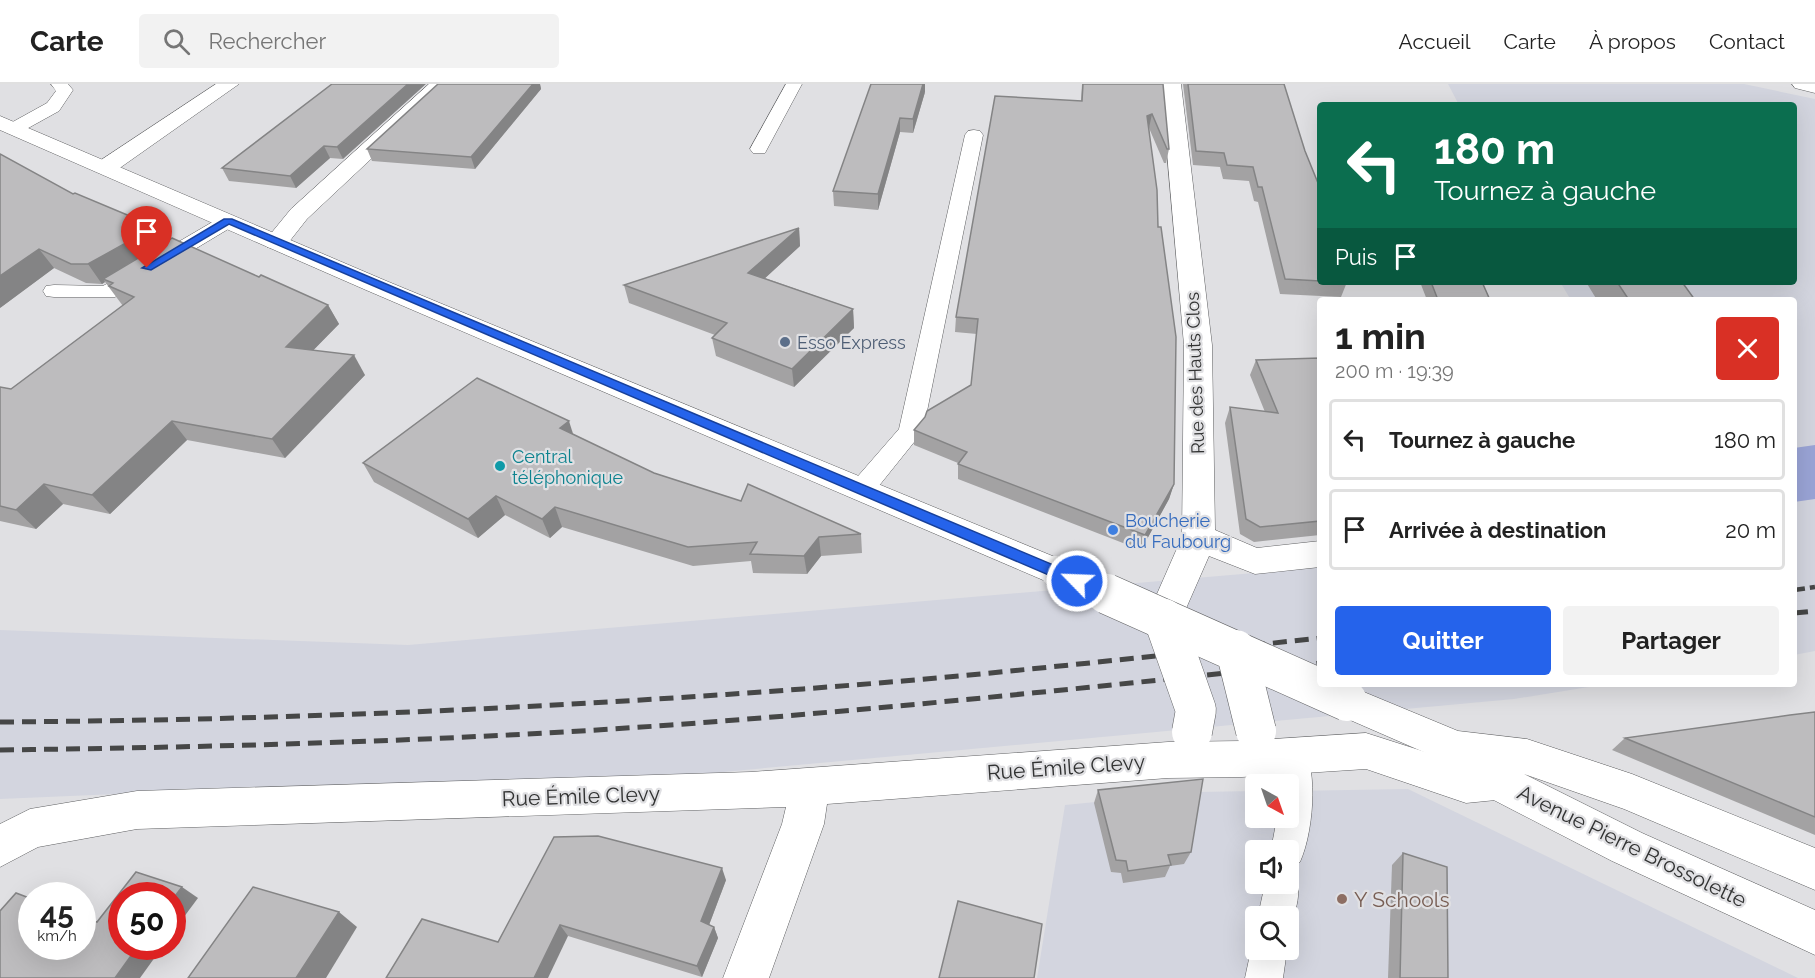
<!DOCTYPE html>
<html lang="fr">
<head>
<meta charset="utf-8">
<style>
	body { margin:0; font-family:Raleway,sans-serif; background:#f2f2f2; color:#222; height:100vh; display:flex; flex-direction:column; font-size:22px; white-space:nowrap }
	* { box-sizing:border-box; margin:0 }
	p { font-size:20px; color:#767676 }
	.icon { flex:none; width:33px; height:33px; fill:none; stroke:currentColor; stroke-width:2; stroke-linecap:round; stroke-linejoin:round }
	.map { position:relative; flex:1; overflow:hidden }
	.side { position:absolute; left:1317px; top:213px; width:480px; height:390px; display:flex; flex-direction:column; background:#fff; border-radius:6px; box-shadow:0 6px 24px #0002 }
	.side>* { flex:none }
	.top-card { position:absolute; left:1317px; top:18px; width:480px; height:183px; border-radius:6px; box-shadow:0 6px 24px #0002; background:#0b6e4f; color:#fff; overflow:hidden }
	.needle { width:39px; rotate:140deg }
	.controls { position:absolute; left:1245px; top:690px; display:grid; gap:12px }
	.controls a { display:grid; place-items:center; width:54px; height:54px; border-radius:6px; background:#fff; box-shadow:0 6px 24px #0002; font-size:30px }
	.speed { position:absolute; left:18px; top:798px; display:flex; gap:12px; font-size:30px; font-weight:700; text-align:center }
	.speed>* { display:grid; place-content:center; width:78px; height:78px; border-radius:50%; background:#fff; box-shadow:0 6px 24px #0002; line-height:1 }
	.speed small { font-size:15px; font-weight:400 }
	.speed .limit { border:9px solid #d22; background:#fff; color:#111 }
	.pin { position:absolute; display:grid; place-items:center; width:51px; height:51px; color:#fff; margin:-62px -26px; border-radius:50% 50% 50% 0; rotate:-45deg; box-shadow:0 0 6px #0007 }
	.pin .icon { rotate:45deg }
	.me { position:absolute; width:66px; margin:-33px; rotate:294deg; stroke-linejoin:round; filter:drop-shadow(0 0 4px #0008) }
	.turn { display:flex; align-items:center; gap:21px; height:126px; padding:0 18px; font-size:27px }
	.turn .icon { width:78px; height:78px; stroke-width:2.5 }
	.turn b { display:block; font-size:42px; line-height:51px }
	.then { display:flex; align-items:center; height:57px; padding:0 18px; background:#0003; gap:12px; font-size:22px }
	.round { display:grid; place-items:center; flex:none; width:63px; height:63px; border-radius:6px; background:#f2f2f2 }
	.head { display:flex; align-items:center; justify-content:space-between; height:102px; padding:0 18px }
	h1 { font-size:36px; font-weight:700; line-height:45px }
	.cta { display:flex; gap:12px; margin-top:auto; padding:12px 18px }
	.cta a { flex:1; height:69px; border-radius:6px; background:#2563eb; color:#fff; font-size:24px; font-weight:700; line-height:69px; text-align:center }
	.cta a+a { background:#f2f2f2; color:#222 }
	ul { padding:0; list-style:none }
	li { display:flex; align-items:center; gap:18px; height:81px; margin:0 12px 9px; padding:0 6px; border:3px solid #e0e0e0; border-radius:6px }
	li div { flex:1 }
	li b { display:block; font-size:22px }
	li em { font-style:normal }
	header { display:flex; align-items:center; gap:36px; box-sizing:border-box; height:84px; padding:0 30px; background:#fff; border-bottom:2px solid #e0e0e0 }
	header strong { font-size:28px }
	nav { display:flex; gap:33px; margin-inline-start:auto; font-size:21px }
	.search { width:420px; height:54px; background:#f2f2f2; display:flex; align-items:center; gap:15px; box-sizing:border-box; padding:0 21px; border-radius:6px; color:#767676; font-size:22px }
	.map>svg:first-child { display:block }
	.built { fill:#d3d5df; fill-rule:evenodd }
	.forest { fill:#9aa4d6 }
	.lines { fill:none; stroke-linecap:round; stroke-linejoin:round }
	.service-casing { stroke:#5e5f61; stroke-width:1 }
	.minor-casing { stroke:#5e5f61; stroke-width:1 }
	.secondary-casing { stroke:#5e5f61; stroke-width:1 }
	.service { fill:#fff; fill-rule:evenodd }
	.minor { fill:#fff; fill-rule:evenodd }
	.secondary { fill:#fff; fill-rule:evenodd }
	.rail-far1 { stroke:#464747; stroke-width:4.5; stroke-dasharray:11 5; stroke-linecap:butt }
	.rail { stroke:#464747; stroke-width:5; stroke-dasharray:14 8; stroke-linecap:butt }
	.minor-bridge-casing { stroke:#5e5f61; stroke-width:41; stroke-linecap:butt }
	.secondary-bridge-far1-casing { stroke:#5e5f61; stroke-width:32; stroke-linecap:butt }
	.secondary-bridge-casing { stroke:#5e5f61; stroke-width:41; stroke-linecap:butt }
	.minor-bridge { stroke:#fff; stroke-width:40 }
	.secondary-bridge-far1 { stroke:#fff; stroke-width:30 }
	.secondary-bridge { stroke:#fff; stroke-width:40 }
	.wall { fill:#a3a2a3 }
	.shaded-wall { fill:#848485 }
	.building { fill:#bdbcbe; stroke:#848485; stroke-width:1.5 }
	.route { fill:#2563eb; stroke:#184099; stroke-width:1.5 }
	.service-dot { fill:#5c6f8a; stroke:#e0e0e3; stroke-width:2 }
	.culture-dot { fill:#0f9aa8; stroke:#e0e0e3; stroke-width:2 }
	.shop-dot { fill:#3f7fe0; stroke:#e0e0e3; stroke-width:2 }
	.education-dot { fill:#8d6e63; stroke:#e0e0e3; stroke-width:2 }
	.labels { text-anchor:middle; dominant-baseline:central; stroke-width:4.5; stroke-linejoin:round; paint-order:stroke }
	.service-label { font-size:18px; fill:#4e5e75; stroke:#e0e0e3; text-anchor:start }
	.street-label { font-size:18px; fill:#323333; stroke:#e0e0e3 }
	.culture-label { font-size:18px; fill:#0d838f; stroke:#e0e0e3; text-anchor:start }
	.shop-label { font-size:18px; fill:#366cbe; stroke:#e0e0e3; text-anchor:start }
	.near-street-label { font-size:21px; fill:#323333; stroke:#e0e0e3 }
	.near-education-label { font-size:21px; fill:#785e54; stroke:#e0e0e3; text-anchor:start }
</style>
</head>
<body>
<header>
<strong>Carte</strong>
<div class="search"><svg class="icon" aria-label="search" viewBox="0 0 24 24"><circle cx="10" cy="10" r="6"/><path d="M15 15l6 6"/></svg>Rechercher</div>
<nav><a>Accueil</a><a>Carte</a><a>À propos</a><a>Contact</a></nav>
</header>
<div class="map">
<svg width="1815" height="894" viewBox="0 0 1815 894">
	<rect width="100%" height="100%" fill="#e0e0e3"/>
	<!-- built -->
	<g class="built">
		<polygon points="1448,0 1744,0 1815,15 1815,403 1794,405 1794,216 1571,216 1560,198 1794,198 1794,21 1459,21"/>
		<polygon points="1815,411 1815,567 1794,571 1794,414"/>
		<polygon points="1320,480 1320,600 1607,600 1514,615 603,699 164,708 0,715 0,546 408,561 1266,488"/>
		<path d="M 1408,705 L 1798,894 L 1037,894 L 1065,721 L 1197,708 L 1255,707 L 1256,734 L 1288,734 L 1289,707 ZM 1256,766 L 1288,766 L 1288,800 L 1256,800 ZM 1256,832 L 1288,832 L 1288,866 L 1256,866 Z"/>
	</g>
	<!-- forest -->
	<polygon class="forest" points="1815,361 1815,415 1794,418 1794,364"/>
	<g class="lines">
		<!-- service casing -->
		<g class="service-casing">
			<g id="service">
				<polygon points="51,0 68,0 73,6 59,27 21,48 9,48 6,44 9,40 47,19 56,7"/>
				<polygon points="786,0 802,0 765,69 753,69 750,65"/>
				<polygon points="974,46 980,47 983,51 923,347 870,413 861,415 852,413 848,406 852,399 899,345 965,51 968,47"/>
				<polygon points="228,131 235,133 238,137 235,141 115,213 54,213 46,212 43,207 46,202 54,201 103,202 221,133"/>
				<path d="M 1293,657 L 1304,662 C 1318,691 1313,749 1300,778 L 1288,783 L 1288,766 L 1271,766 L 1277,734 L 1288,734 L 1288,700 L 1278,700 L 1277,672 L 1282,662 Z"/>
				<path d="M 1288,785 L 1295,788 C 1302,806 1297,827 1288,845 L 1288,832 L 1258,832 L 1265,800 L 1288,800 Z"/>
				<polygon points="1256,854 1256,866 1287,866 1283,894 1245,894 1251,866"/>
			</g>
		</g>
		<!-- minor casing -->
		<g class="minor-casing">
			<g id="minor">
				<polygon points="216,0 239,0 114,88 106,90 98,88 95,83 98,78"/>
				<polygon points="429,0 451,0 307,135 285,163 276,165 267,163 264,158 291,125"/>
				<polygon points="1161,0 1181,0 1212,261 1215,446 1257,464 1320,457 1320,483 1255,490 1209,472 1177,545 1164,549 1151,545 1146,535 1182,453 1184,261"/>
				<polygon points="1792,0 1815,0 1815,9 1795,4"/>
				<polygon points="1366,649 1466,681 1496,678 1510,684 1516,697 1510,710 1496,716 1466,719 1366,685 1242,693 1168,694 827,720 824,740 769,894 723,894 782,740 786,723 137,745 38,763 0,783 0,740 30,725 137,707 751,688 1168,658 1242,657"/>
			</g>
		</g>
		<!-- secondary casing -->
		<g class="secondary-casing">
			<g id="secondary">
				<polygon points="0,32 384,196 1067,478 1072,487 1067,496 1055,500 1043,496 366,206 0,46"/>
				<polygon points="1347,601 1458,647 1527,655 1632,690 1815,764 1815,806 1624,725 1524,690 1642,749 1815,826 1815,871 1612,777 1482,710 1442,676 1334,629 1328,617 1334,605"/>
			</g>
		</g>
		<!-- service -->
		<use href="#service" class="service"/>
		<!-- minor -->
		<use href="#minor" class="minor"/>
		<!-- secondary -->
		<use href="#secondary" class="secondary"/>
		<!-- rail-far1 -->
		<polyline class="rail-far1" points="1794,506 1815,503"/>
		<!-- rail -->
		<g class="rail">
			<polyline points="1794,529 1815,527"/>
			<path d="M 0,638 C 302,636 603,622 903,597 C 1042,585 1181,569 1320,554"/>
			<path d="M 0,666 C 224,663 448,657 671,641 C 888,625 1104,602 1320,579"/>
		</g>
		<!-- minor-bridge casing -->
		<g class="minor-bridge-casing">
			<g id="minor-bridge">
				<polyline points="1164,535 1196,626 1192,648"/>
				<polyline points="1236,566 1256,647"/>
			</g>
		</g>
		<!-- secondary-bridge-far1 casing -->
		<g class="secondary-bridge-far1-casing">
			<polyline id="secondary-bridge-far1" points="1055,487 1110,512"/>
		</g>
		<!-- secondary-bridge casing -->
		<g class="secondary-bridge-casing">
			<polyline id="secondary-bridge" points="1107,510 1347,617"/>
		</g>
		<!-- minor-bridge -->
		<use href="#minor-bridge" class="minor-bridge"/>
		<!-- secondary-bridge-far1 -->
		<use href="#secondary-bridge-far1" class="secondary-bridge-far1"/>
		<!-- secondary-bridge -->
		<use href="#secondary-bridge" class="secondary-bridge"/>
	</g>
	<!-- wall -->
	<g class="wall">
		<polygon points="332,0 343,75 330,74 296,104 229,97 222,84"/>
		<polygon points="438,0 540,0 541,5 475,85 372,77 367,65"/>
		<polygon points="1082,0 1163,0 1169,65 1166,79 1164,79 1149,44 1158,143 1174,400 1169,415 1141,466 958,395 958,379 914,361 914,346 971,301 977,250 955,248 956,233 1081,17"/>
		<polygon points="1183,0 1284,0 1305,67 1320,104 1320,198 1347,198 1341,213 1280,210 1258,118 1254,117 1249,97 1223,95 1220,83 1193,81"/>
		<polygon points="925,8 913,49 900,48 878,126 834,122 833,107"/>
		<polygon points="73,110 151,145 161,161 259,193 328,221 339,240 313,266 365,291 285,374 187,356 110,430 63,420 36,445 0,437 0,303 11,305 123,222 105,198 102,200 86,199 54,184 0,224"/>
		<polygon points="799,144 800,162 765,194 853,225 854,244 794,303 716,272 712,254 715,251 629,219 624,201"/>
		<polygon points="1420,198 1482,198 1490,216 1427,216"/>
		<polygon points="1586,198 1682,198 1695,216 1597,216"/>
		<polygon points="1320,274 1320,451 1254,458 1240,450 1225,339 1230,323 1265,328 1250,291 1256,276"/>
		<polygon points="574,351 654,389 741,417 861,450 862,469 821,472 807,490 753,489 751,477 693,482 562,443 550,454 505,431 478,454 374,398 363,379"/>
		<polygon points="1815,628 1815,751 1612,666 1625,654"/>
		<polygon points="1098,706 1191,768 1184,780 1170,782 1165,793 1123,799 1121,789 1111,788 1094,719"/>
		<polygon points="1403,769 1448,894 1388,894 1392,781"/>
		<polygon points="726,796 709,841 714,843 718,854 702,893 568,852 498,858"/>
	</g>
	<!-- shaded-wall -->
	<g class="shaded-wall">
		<polygon points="408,0 426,0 343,75 337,63"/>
		<polygon points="533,0 540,0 541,5 475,85 471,73"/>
		<polygon points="923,0 925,0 925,8 913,49 913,35"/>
		<polygon points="1152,30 1149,44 1144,46 1147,32"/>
		<polygon points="900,34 900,48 878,126 878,110"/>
		<polygon points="324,62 330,74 296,104 290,92"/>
		<polygon points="144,138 149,146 151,145 164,164 103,195 105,198 102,200 88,180"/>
		<polygon points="799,144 800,162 751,207 748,189"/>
		<polygon points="39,165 54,184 0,224 0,192"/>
		<polygon points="328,221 339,240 297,283 286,263"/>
		<polygon points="853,225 854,244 794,303 792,285"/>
		<polygon points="354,271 365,291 285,374 272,355"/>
		<polygon points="172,337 187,356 110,430 92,411"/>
		<polygon points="569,337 575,356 560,344"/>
		<polygon points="44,400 63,420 36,445 16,426"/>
		<polygon points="1174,400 1169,415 1141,466 1145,451"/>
		<polygon points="496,412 505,431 478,454 468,435"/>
		<polygon points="555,423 562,443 550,454 542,435"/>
		<polygon points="819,453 821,472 807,490 804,472"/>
		<polygon points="722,784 726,796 706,849 701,837"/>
		<polygon points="182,803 198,814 172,849 172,816"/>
		<polygon points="339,828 357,843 326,894 296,894"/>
		<polygon points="560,841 568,852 548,894 534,894"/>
		<polygon points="714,843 718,854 702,893 697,882"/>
		<polygon points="138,862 163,862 140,894 115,894"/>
	</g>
	<!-- building -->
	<g class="building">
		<polygon points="332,0 408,0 337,63 324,62 290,92 222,84"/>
		<polygon points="438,0 533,0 471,73 367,65"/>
		<polygon points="871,0 923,0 913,35 900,34 878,110 833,107"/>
		<polygon points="1083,0 1163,0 1169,65 1167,65 1152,30 1147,32 1157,106 1158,143 1161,143 1176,253 1174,400 1145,451 958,380 967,368 914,346 925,333 927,327 971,301 978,235 956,233 995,12 1082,17"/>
		<polygon points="1188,0 1284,0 1305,67 1320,104 1320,197 1285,195 1262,103 1258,103 1253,83 1227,81 1224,69 1196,67"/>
		<polygon points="0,70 73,110 75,109 144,138 141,140 151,145 88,180 71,180 39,165 0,192"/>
		<polygon points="799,144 748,189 853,225 792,285 712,254 727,239 624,201"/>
		<polygon points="172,154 259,193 261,191 328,221 286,263 354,271 272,355 172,337 92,411 44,400 16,426 0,422 0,303 11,305 134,213 109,202 113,199 103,195"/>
		<polygon points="1431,198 1482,198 1490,216 1438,216"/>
		<polygon points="1617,198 1682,198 1695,216 1629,216"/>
		<polygon points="1320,274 1320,437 1260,443 1246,435 1230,323 1278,329 1256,276"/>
		<polygon points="477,294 569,337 560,344 654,389 741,417 748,400 861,450 819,453 804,472 750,470 757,458 688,463 555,423 542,435 496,412 468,435 363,379"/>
		<polygon points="1815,628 1815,733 1625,654 1790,631"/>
		<polygon points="1203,695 1191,768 1168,771 1171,781 1128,787 1126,777 1116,776 1098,706"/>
		<polygon points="598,752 722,784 701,837 714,843 697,882 560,841 534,894 386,894 422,835 498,858 554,753"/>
		<polygon points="1403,769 1447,783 1448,894 1400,894"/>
		<polygon points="136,788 182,803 172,816 172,812 122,812 122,862 138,862 115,894 0,894 0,827 16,809 32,815 32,862 82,862 82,833 97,838"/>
		<polygon points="253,803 339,828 296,894 188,894"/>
		<polygon points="958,817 1042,840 1034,894 939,894"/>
	</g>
	<!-- route -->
	<polygon class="route" points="224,135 232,135 1082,493 1084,497 1082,501 1072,501 229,140 151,186 142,184"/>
	<!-- markers -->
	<circle class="service-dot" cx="785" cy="258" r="6"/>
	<circle class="culture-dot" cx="500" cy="382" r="6"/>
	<circle class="shop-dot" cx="1113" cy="446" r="6"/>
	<circle class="education-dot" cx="1342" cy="815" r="6"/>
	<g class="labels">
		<!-- service labels -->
		<g class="service-label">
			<text x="797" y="258">Esso Express</text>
		</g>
		<!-- street labels -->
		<g class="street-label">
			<text transform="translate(1195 289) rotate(-92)">Rue des Hauts Clos</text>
		</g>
		<!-- culture labels -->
		<g class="culture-label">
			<text x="512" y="372">Central<tspan x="512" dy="21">téléphonique</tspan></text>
		</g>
		<!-- shop labels -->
		<g class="shop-label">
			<text x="1125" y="436">Boucherie<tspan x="1125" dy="21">du Faubourg</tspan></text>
		</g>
		<!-- near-street labels -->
		<g class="near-street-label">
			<text transform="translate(1066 683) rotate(-4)">Rue Émile Clevy</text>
			<text transform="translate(581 712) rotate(-2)">Rue Émile Clevy</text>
			<text transform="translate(1632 762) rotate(26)">Avenue Pierre Brossolette</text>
		</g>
		<!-- near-education labels -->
		<g class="near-education-label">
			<text x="1354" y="815">Y Schools</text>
		</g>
	</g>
</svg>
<div class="controls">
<a><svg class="needle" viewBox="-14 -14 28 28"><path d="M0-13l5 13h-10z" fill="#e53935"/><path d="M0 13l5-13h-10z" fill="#767676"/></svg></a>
<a><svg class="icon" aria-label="sound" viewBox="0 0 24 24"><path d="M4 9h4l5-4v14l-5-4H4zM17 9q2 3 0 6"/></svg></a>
<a><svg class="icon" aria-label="search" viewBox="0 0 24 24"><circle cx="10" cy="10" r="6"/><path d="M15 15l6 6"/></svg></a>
</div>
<div class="speed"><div>45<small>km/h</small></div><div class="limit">50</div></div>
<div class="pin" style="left:147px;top:184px;background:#d93025"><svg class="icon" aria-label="arrive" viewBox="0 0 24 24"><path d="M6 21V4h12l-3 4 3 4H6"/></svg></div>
<svg class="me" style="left:1077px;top:497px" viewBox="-20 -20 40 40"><circle r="17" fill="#2563eb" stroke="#fff" stroke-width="3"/><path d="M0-11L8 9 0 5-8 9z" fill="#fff"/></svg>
<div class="top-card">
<div class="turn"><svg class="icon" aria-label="left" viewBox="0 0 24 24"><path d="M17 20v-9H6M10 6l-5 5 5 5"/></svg><div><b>180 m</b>Tournez à gauche</div></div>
<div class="then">Puis<svg class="icon" aria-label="arrive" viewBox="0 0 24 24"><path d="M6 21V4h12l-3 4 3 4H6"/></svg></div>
</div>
<section class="side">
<div class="head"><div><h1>1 min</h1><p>200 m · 19:39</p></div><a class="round" style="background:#d93025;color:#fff"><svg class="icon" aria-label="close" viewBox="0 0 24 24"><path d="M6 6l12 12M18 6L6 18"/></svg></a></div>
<ul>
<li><svg class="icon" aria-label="left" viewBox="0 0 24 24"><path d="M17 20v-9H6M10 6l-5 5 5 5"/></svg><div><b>Tournez à gauche</b></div><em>180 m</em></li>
<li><svg class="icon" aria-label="arrive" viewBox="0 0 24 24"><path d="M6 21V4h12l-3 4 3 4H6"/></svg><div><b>Arrivée à destination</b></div><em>20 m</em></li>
</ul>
<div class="cta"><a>Quitter</a><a>Partager</a></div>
</section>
</div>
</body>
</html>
